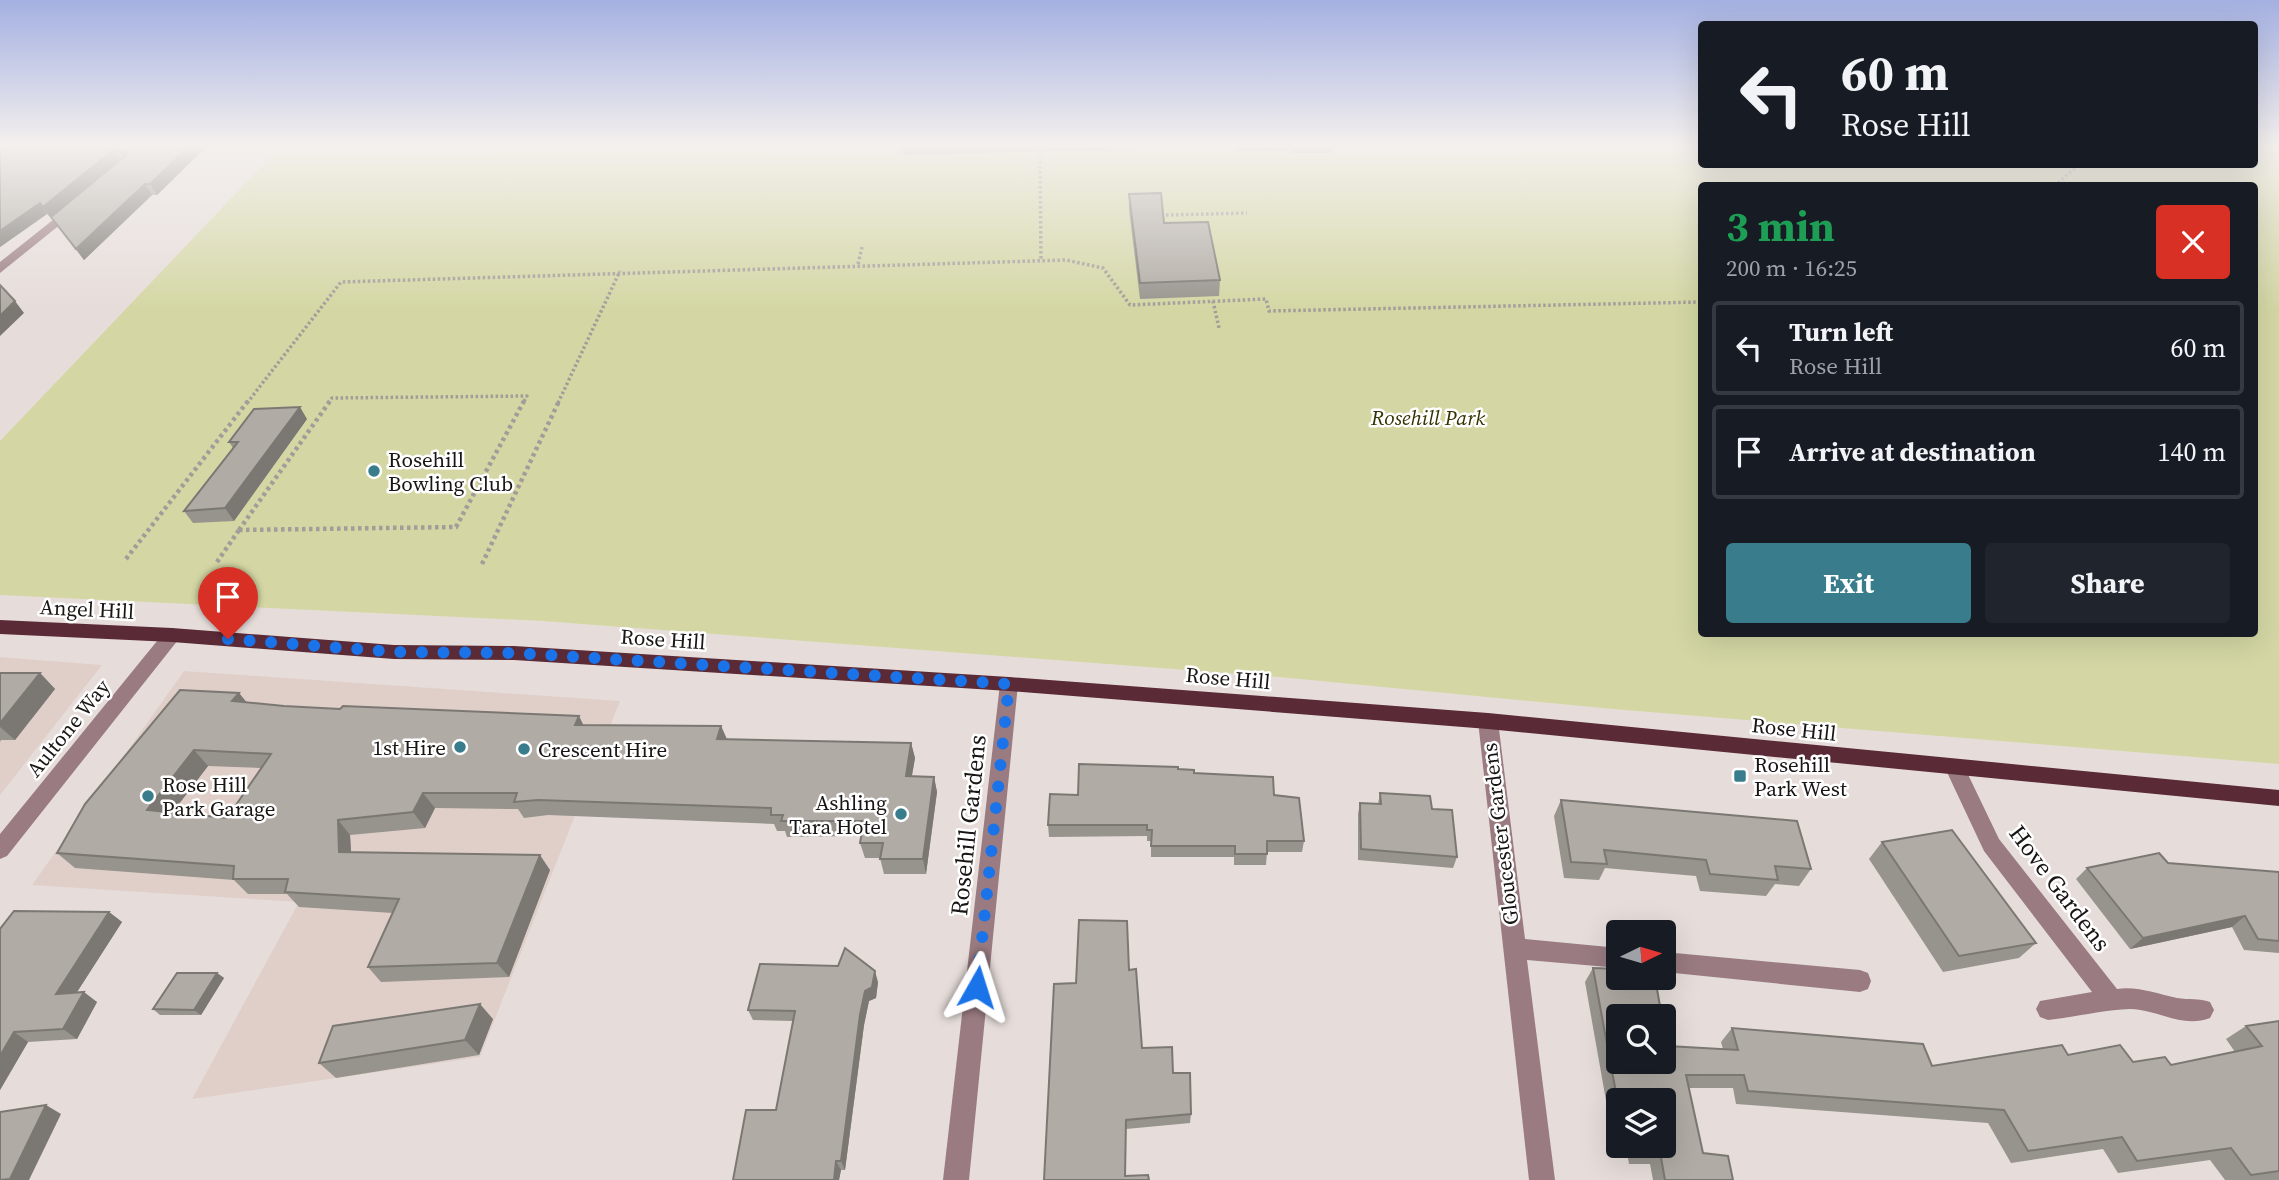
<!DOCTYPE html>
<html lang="en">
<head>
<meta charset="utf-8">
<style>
	body { margin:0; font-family:"Source Serif 4",serif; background:#20242c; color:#f1f3f6; height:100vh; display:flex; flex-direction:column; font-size:26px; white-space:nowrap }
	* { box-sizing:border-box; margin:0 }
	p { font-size:23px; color:#9ea1a6 }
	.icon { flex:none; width:38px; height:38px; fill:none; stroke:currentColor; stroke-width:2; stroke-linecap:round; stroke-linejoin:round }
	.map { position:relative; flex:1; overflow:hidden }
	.details { position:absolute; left:1698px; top:182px; width:560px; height:455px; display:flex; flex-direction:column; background:#171b24; border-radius:7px; box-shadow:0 7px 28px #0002 }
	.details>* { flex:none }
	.guide { position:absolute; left:1698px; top:21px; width:560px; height:147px; border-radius:7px; box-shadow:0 7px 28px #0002; background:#171b24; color:#f1f3f6; overflow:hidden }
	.needle { width:46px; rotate:85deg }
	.fabs { position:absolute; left:1606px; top:920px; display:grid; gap:14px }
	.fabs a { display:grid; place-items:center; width:70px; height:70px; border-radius:7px; background:#171b24; box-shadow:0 7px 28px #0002; font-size:35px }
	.pin { position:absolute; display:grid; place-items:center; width:60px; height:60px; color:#fff; margin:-72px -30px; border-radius:50% 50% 50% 0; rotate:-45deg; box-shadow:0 0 7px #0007 }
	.pin .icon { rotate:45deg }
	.me { position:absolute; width:77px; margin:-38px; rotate:6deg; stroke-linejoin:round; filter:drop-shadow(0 0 5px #0008) }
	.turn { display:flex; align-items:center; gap:24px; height:147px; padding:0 28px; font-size:32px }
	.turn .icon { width:91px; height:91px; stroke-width:2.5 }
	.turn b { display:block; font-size:49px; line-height:60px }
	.round { display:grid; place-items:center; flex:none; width:74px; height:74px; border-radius:7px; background:#20242c }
	.overview { display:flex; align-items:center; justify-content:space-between; height:119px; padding:0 28px }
	h1 { font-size:42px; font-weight:700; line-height:52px; color:#1e9e55 }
	.cta { display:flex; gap:14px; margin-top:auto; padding:14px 28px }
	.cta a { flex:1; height:80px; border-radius:7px; background:#397d8c; color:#fff; font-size:28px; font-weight:700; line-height:80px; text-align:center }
	.cta a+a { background:#20242c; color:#f1f3f6 }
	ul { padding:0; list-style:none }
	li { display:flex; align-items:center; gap:21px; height:94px; margin:0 14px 10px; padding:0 14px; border:4px solid #363941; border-radius:7px }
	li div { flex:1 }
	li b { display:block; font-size:26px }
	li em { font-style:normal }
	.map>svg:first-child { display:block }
	.built { fill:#e0cfc9 }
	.green { fill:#d4d7a4; fill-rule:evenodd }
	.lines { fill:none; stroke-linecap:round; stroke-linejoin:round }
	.path-far1 { stroke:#a39c99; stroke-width:3.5; stroke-dasharray:2.5 2.5; stroke-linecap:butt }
	.path { stroke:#a39c99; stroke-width:4.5; stroke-dasharray:3.5 3.5; stroke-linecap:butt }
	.minor { fill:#997b81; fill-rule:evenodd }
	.major { fill:#5a2a36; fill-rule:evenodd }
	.wall { fill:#97938d; fill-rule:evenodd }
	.shaded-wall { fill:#7b7873 }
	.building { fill:#b0aba4; stroke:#7b7873; stroke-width:2; fill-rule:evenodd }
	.route { stroke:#1a73e8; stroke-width:12; stroke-dasharray:0 21.6 }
	.poi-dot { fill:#397d8c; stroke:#fff; stroke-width:2.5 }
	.labels { text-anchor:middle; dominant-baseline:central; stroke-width:5; stroke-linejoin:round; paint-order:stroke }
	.park-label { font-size:21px; font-style:italic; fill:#330; stroke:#fff }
	.poi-label { font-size:21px; fill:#181514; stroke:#fff; text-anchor:start }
	.street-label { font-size:21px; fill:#181514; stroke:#fff }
	.near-street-label { font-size:24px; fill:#181514; stroke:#fff }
</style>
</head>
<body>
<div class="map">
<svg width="2279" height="1180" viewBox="0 0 2279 1180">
	<rect width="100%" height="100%" fill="#e6ddda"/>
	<!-- built -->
	<g class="built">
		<polygon points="0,657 102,665 0,795"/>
		<polygon points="184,671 620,701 480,1057 192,1099 299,902 32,885"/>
	</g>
	<!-- green -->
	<path class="green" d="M 283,144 L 1701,144 L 1701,164 L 2254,164 L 2254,144 L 2279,144 L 2279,764 L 1613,709 L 1279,677 L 543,621 L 0,595 L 0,441 ZM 1701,186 L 2254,186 L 2254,634 L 1701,634 Z"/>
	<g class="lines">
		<!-- path-far1 -->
		<g class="path-far1">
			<polyline points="1040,156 1041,260"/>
			<polyline points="2054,186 2080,164"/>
			<polyline points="1166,215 1247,213"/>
			<polyline points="858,264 862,247"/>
			<polyline points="1213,301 1219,328"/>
			<polyline points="247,403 341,282 1066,260 1103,268 1130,305 1266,299 1269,311 1701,302"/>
			<polyline points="328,403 332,398 527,396 523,403"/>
			<polyline points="558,403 620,271"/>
		</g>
		<!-- path -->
		<g class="path">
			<polyline points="239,530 330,401"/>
			<polyline points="239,530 456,527 524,401"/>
			<polyline points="126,559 248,401"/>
			<polyline points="217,562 239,530"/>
			<polyline points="482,564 559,401"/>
		</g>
		<!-- minor -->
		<g class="minor">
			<polygon points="73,204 77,205 77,211 0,273 0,262"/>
			<polygon points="172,628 178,630 181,635 178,640 7,856 0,859 0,834 166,630"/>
			<polygon points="1009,677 1016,679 1018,684 969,1180 943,1180 1000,684 1002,679"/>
			<polygon points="1488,713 1495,716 1498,721 1525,939 1619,948 1619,968 1527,960 1555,1180 1529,1180 1478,721 1481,716"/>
			<path d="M 1955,760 L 1962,762 L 1999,839 L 2117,989 C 2138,986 2157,994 2177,998 C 2189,1000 2199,998 2210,1002 L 2214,1010 L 2210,1018 C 2182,1029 2157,1009 2130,1009 C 2103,1010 2075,1017 2048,1020 L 2040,1017 L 2036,1009 L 2040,1001 L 2092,992 L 1984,851 L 1945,768 L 1948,762 Z"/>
			<polygon points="1664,952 1860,970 1868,973 1871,981 1868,989 1860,992 1664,972"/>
		</g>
		<!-- major -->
		<polygon class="major" points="0,620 172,628 394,645 514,646 1009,677 1488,713 2279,790 2279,806 1488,729 1009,691 514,660 394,659 172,642 0,634"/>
	</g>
	<!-- wall -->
	<g class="wall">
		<polygon points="0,144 209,144 157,195 152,195 84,260 51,217 119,161 50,217 47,214 0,247"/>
		<polygon points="902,144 1173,144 1173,148 903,155"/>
		<polygon points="1235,144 1344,144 1332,144 1331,153 1292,153 1291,150 1237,151"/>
		<polygon points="1129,194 1220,280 1219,296 1140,299 1129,210"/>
		<polygon points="307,419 234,521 193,523 184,511 233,448 229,442"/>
		<polygon points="0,673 40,673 55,689 15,740 1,740 0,742"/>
		<path d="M 239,693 L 247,703 L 284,706 L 584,725 L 721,726 L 727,739 L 911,743 L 915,758 L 912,776 L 934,777 L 937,792 L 926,874 L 884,874 L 880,858 L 865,858 L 860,843 L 861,836 L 787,837 L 785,831 L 777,831 L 774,824 L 548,815 L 524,818 L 518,809 L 435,808 L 425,828 L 350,835 L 351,852 L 550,870 L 509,977 L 381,982 L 368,967 L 393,913 L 299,907 L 287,894 L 248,894 L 234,880 L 75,868 L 57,853 ZM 208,766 L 261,768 L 227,818 L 172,813 Z"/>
		<polygon points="1178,769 1274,795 1304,841 1302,852 1267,852 1266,865 1234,865 1234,857 1151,857 1151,841 1147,841 1147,836 1049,837 1048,825 1078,795"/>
		<polygon points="1380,793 1432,809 1457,857 1453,868 1358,860 1358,814 1360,803 1378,804"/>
		<polygon points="1561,800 1811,869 1799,886 1775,884 1766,896 1700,891 1696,876 1605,868 1599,880 1564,878 1554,816"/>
		<polygon points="1882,842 2036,943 2019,958 1943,972 1869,859"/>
		<polygon points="2168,863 2279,872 2279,953 2244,950 2232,927 2130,949 2076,879 2087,868"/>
		<polygon points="109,912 122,922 77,992 97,1002 77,1039 28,1042 0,1090 0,929"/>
		<polygon points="838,966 878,982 876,998 869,1001 864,1025 845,1170 841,1170 839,1180 733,1180 776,1110 793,1021 753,1020 748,1010"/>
		<polygon points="1593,968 1668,1046 1723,1049 1721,1042 1732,1028 1932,1066 2068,1055 2133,1062 2171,1065 2235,1052 2226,1039 2246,1026 2279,1021 2279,1180 2225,1180 2210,1160 2118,1173 2103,1149 2011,1163 1988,1123 1736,1104 1733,1088 1689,1088 1703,1153 1733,1180 1653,1180 1650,1164 1629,1164 1626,1146 1664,1146 1664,1101 1619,1101 1619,1123 1610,1123 1585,982"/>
		<polygon points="1129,970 1142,1048 1173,1073 1191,1114 1190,1123 1126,1129 1044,1180 1076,983"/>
		<polygon points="217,973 224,978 201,1015 160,1015 153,1009"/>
		<polygon points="493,1019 479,1055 336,1078 319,1063"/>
	</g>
	<!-- shaded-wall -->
	<g class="shaded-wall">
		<polygon points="192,144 209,144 157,195 150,184"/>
		<polygon points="112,151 118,161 50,217 43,207"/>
		<polygon points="145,184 152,195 84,260 76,249"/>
		<polygon points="40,203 47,214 0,247 0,231"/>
		<polygon points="15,301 24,313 0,336 0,316"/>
		<polygon points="300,407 307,419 234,521 225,508"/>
		<polygon points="40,673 55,689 15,740 0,727 0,723"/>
		<polygon points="239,693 252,709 232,701"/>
		<polygon points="579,716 587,732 575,725"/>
		<polygon points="721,726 728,742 717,739"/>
		<polygon points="911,743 915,758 909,791 906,776"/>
		<polygon points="194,750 208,766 162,826 147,810"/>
		<polygon points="934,777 937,792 926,874 923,859"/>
		<polygon points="423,793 435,808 425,828 413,812"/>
		<polygon points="338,820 350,835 352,867 339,852"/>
		<polygon points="540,855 550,870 509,977 497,963"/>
		<polygon points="109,912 122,922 70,1003 56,994"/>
		<polygon points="2245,916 2232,927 2130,949 2143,938"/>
		<polygon points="875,971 878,982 876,998 869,1001 864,1025 845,1170 841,1161 860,1015 865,991"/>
		<polygon points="217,973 224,978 201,1015 194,1010"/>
		<polygon points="84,992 97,1002 77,1039 63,1029"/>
		<polygon points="480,1004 493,1019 479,1055 465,1040"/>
		<polygon points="14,1032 28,1042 0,1090 0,1056"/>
		<polygon points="46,1105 61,1114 29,1180 11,1180 10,1179"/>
		<polygon points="836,1161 841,1170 839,1180 834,1180"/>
	</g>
	<!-- building -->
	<g class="building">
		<polygon points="0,144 192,144 150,184 145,184 76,249 51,217 126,155 124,152 112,151 43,207 40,203 0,231"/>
		<polygon points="1161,193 1164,223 1208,222 1220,280 1140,283 1129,194"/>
		<polygon points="0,285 15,301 0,316"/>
		<polygon points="300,407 225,508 184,511 238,442 229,442 254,409"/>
		<polygon points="0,673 40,673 0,723"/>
		<path d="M 180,690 L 239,693 L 232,701 L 284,706 L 340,709 L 343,706 L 579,716 L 575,725 L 721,726 L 717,739 L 911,743 L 906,776 L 934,777 L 923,859 L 880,859 L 883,843 L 860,843 L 864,821 L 781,821 L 783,815 L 771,815 L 771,808 L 538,800 L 514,802 L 517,793 L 423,793 L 413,812 L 338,820 L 339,852 L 540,855 L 497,963 L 368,967 L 399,899 L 285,892 L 288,879 L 233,879 L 234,866 L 57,853 L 85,804 ZM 194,750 L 271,754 L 227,818 L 147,810 Z"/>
		<polygon points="1079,764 1178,767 1178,769 1194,770 1194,773 1273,777 1274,795 1299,798 1304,841 1267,841 1267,854 1235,854 1235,846 1151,846 1152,830 1147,830 1147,825 1048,825 1050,794 1078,795"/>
		<polygon points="1380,793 1430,796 1432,809 1452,810 1457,857 1361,849 1360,803 1381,804"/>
		<polygon points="1561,800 1797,821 1811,869 1775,866 1778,880 1710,874 1706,860 1604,850 1607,864 1571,862"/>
		<polygon points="1952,830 2036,943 1959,956 1882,842"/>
		<polygon points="2159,853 2168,863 2279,872 2279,941 2258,939 2245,916 2143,938 2087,868"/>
		<polygon points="14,911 109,912 56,994 84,992 63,1029 14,1032 0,1056 0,929"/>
		<polygon points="1079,920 1127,921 1129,970 1136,969 1142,1048 1172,1047 1173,1073 1190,1073 1191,1114 1126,1120 1125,1176 1148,1175 1149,1180 1044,1180 1054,984 1076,983"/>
		<polygon points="845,948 875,971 872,987 865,991 860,1015 841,1161 836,1161 834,1180 733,1180 746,1110 776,1110 795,1011 748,1010 760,964 838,966"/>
		<polygon points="1593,968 1619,969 1619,978 1655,978 1662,1017 1619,1017 1619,1062 1664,1062 1664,1026 1668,1046 1738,1050 1732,1028 1923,1044 1932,1066 2062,1045 2068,1055 2120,1045 2133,1062 2165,1057 2171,1065 2262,1046 2246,1026 2279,1021 2279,1171 2251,1175 2231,1148 2137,1161 2122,1137 2028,1151 2004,1110 1748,1091 1744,1075 1686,1075 1703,1153 1728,1156 1733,1180 1665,1180 1660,1152 1639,1152 1638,1146 1664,1146 1664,1101 1619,1101 1619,1109"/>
		<polygon points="177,973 217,973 194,1010 153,1009"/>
		<polygon points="480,1004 465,1040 319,1063 333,1026"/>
		<polygon points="46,1105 10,1179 0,1180 0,1112"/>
	</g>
	<!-- sky -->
	<linearGradient id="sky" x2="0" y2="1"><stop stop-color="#a4b0e1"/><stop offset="0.47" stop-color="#f4f0ee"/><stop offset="1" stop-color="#f4f0ee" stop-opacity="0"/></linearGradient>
	<rect width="2279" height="309" fill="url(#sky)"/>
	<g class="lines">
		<!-- route -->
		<polyline class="route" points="228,639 394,652 514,653 1009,684 977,987"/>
	</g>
	<!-- markers -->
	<g class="poi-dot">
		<circle cx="374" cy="471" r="7"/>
		<circle cx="460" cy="747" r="7"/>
		<circle cx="524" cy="749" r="7"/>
		<rect x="1733" y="769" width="14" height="14" rx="3.5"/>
		<circle cx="148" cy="796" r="7"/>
		<circle cx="901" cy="814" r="7"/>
	</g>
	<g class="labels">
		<!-- park labels -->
		<g class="park-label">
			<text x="1428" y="417">Rosehill Park</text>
		</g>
		<!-- poi labels -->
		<g class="poi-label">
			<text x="388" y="459">Rosehill<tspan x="388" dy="24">Bowling Club</tspan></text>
			<text x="446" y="747" text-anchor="end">1st Hire</text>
			<text x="538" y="749">Crescent Hire</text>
			<text x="1754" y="764">Rosehill<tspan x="1754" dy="24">Park West</tspan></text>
			<text x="162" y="784">Rose Hill<tspan x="162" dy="24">Park Garage</tspan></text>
			<text x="887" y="802" text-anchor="end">Ashling<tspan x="887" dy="24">Tara Hotel</tspan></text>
		</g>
		<!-- street labels -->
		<g class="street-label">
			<text transform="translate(87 609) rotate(3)">Angel Hill</text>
			<text transform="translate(663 639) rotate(4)">Rose Hill</text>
			<text transform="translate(1228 678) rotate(5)">Rose Hill</text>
			<text transform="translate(68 728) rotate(-51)">Aultone Way</text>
			<text transform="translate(1794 729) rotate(6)">Rose Hill</text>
			<text transform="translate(1500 834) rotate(-97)">Gloucester Gardens</text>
		</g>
		<!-- near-street labels -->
		<g class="near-street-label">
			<text transform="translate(968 825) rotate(-84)">Rosehill Gardens</text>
			<text transform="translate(2060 888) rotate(53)">Hove Gardens</text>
		</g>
	</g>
</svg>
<div class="fabs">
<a><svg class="needle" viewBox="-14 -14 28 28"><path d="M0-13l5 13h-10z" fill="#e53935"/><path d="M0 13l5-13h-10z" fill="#9ea1a6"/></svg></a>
<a><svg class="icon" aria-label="search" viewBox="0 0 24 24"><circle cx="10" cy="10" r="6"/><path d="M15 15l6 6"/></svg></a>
<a><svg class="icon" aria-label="layers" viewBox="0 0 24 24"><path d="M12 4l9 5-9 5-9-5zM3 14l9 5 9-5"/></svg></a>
</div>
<div class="pin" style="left:228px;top:639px;background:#d93025"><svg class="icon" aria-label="arrive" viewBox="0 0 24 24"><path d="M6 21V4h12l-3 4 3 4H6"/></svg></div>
<svg class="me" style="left:977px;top:987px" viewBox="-20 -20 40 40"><path d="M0-17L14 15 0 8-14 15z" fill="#1a73e8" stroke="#fff" stroke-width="4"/></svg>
<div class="guide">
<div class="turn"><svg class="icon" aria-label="left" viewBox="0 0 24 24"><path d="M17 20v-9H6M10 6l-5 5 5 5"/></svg><div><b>60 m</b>Rose Hill</div></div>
</div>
<section class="details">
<div class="overview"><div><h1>3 min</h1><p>200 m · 16:25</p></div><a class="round" style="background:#d93025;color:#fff"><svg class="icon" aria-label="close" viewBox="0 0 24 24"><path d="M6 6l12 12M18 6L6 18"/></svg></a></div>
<ul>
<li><svg class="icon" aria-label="left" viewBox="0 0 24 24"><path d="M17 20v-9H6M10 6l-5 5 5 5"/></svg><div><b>Turn left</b><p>Rose Hill</p></div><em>60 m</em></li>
<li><svg class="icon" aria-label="arrive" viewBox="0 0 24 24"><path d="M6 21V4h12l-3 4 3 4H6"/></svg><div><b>Arrive at destination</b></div><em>140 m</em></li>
</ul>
<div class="cta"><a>Exit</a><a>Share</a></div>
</section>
</div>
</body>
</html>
